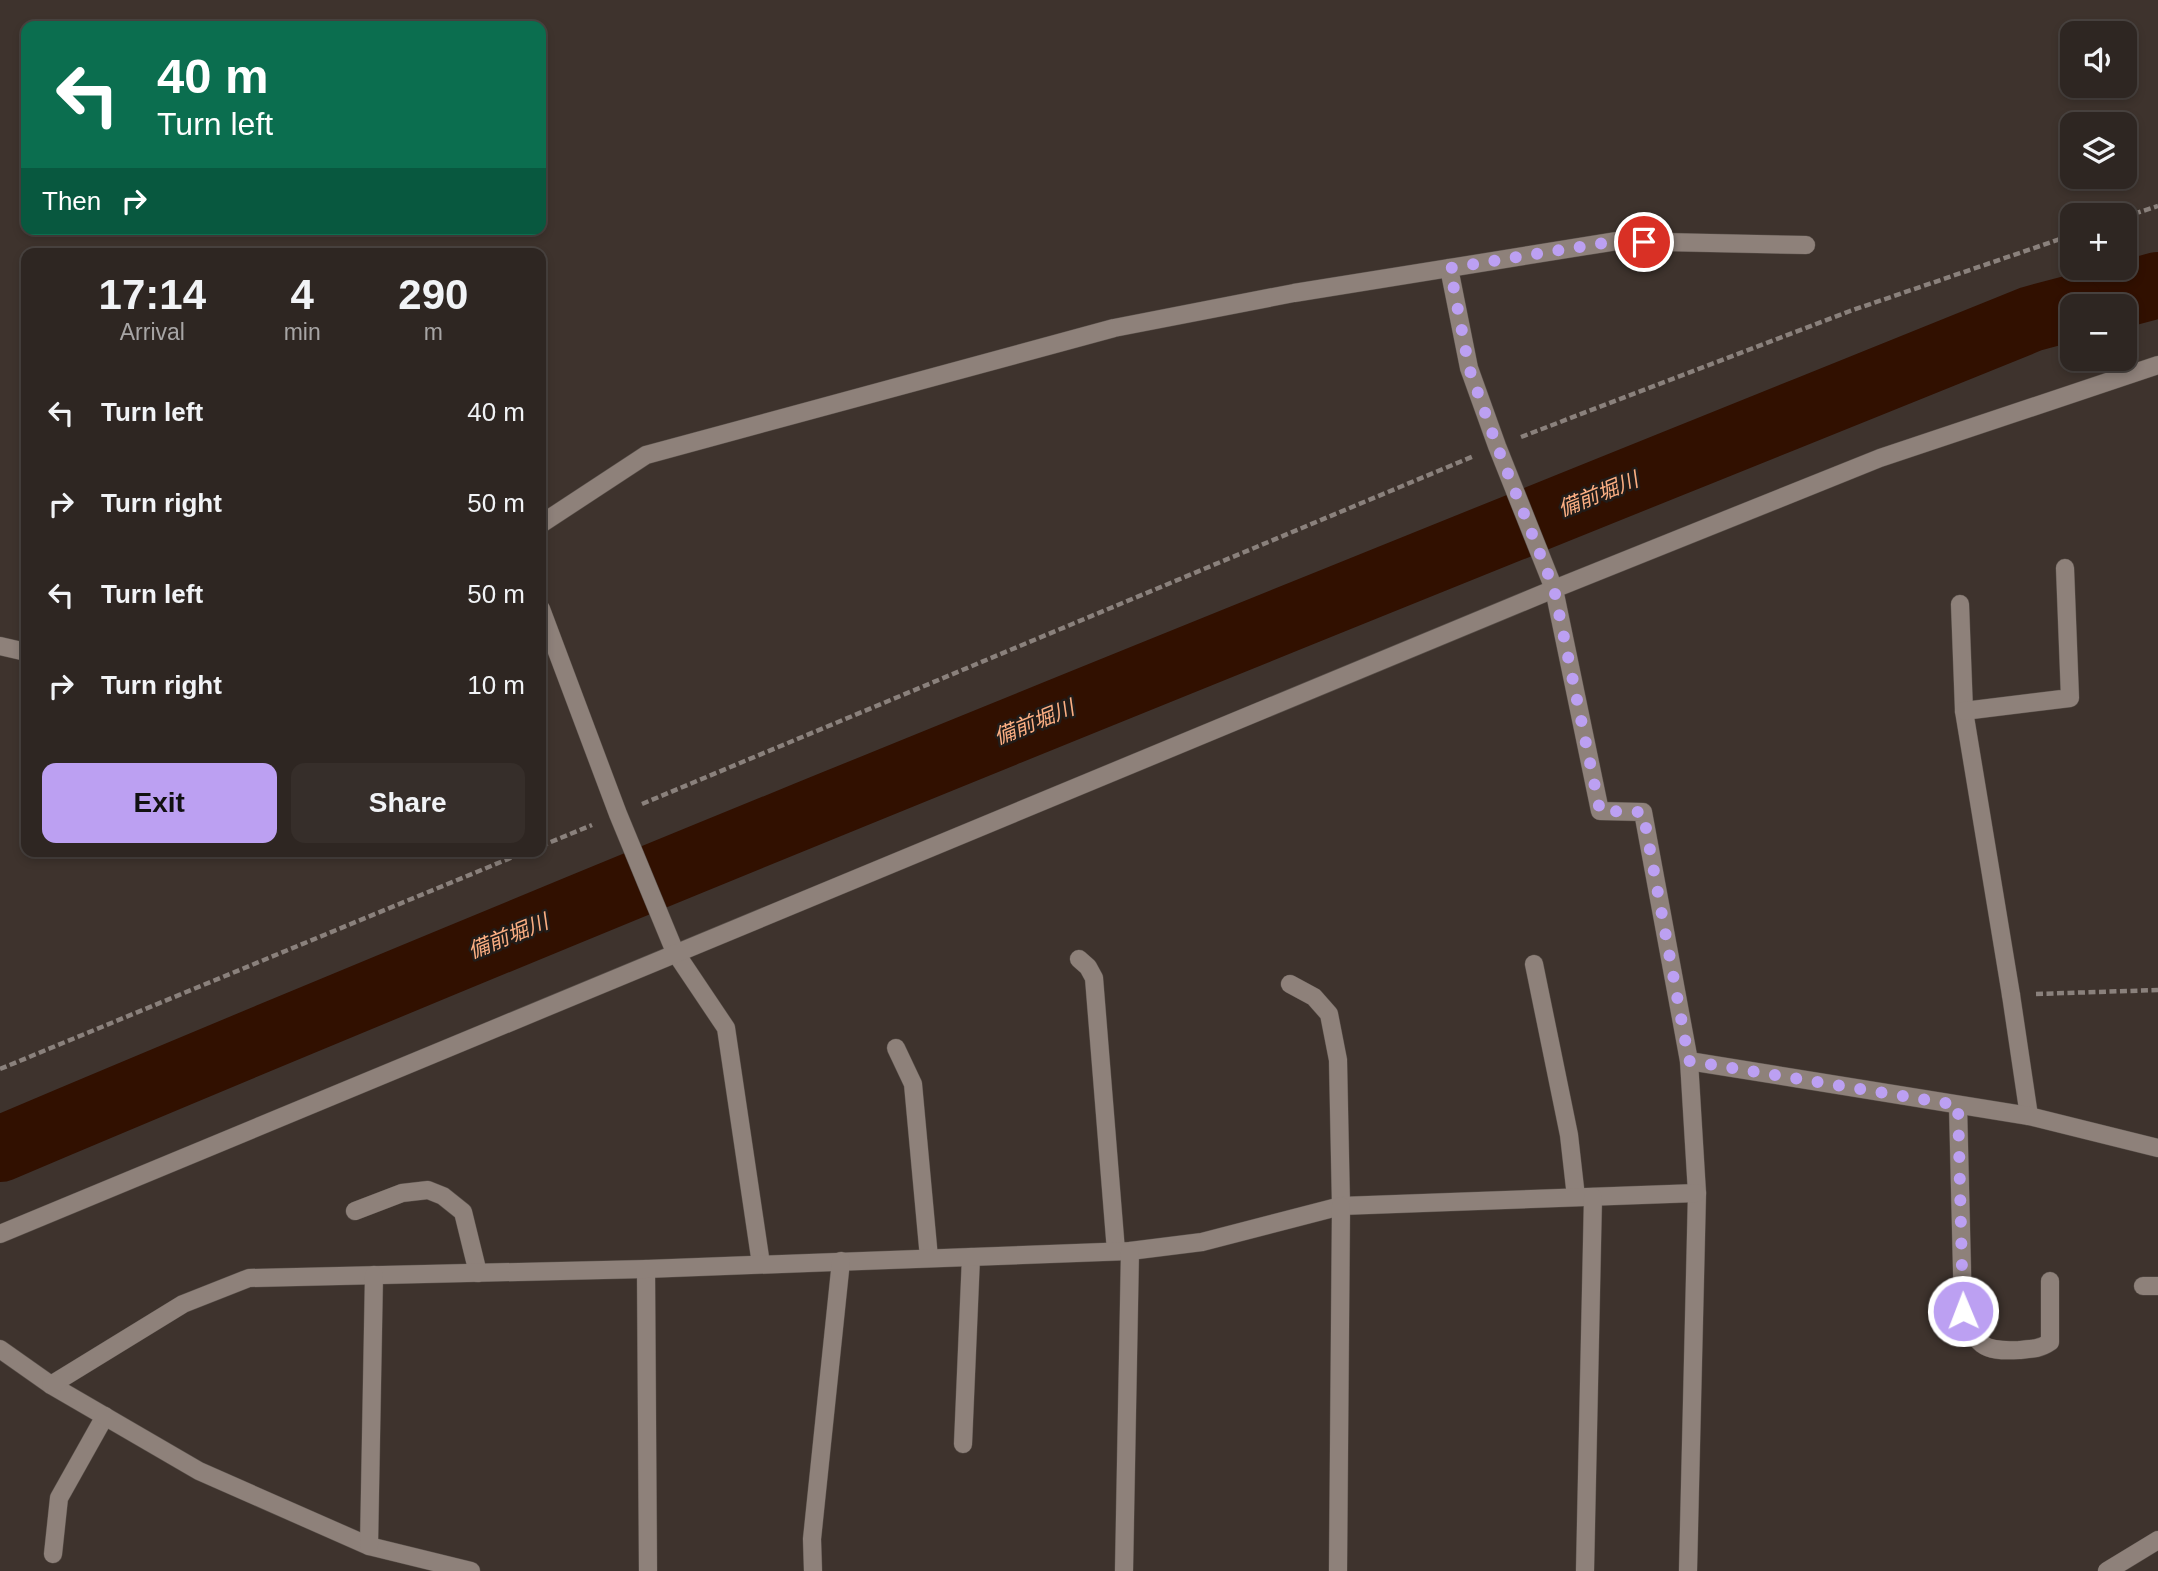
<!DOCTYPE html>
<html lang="en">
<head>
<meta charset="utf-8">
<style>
	body { margin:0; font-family:Helvetica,"Noto Sans JP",sans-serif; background:#362e2a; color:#f1f3f6; height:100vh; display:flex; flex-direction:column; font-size:26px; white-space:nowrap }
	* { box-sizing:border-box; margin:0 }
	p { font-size:23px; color:#a7a5a5 }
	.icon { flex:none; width:38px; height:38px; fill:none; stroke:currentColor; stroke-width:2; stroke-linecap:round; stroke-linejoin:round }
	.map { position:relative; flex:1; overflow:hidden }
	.details { position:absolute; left:21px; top:248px; width:525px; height:609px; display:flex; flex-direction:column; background:#2e2622; border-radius:14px; box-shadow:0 4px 10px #0003,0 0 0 2px #494340 }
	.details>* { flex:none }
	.hud { position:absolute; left:21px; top:21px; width:525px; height:214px; border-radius:14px; box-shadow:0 4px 10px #0003,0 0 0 2px #494340; background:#0b6e4f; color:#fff; overflow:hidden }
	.controls { position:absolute; left:2060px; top:21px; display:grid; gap:14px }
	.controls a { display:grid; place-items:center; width:77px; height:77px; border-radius:14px; background:#2e2622; box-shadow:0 4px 10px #0003,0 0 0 2px #494340; font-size:35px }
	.pin { position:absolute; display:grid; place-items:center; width:60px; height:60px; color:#fff; margin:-30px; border:4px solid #fff; border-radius:50%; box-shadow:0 2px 7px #0007 }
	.me { position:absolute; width:77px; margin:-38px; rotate:359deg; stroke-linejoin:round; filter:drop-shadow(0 0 5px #0008) }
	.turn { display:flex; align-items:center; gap:24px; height:147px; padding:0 21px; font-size:32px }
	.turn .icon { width:91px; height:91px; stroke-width:2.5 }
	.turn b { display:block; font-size:49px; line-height:60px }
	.then { display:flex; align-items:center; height:66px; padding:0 21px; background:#0003; gap:14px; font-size:26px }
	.eta { display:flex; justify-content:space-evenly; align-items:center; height:119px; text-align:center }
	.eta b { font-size:42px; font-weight:800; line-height:49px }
	.action { display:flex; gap:14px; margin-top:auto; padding:14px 21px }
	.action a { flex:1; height:80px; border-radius:14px; background:#bca0f2; color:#111; font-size:28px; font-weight:800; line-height:80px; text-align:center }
	.action a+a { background:#362e2a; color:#f1f3f6 }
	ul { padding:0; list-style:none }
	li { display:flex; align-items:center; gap:21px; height:91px; padding:0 21px }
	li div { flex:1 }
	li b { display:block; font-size:26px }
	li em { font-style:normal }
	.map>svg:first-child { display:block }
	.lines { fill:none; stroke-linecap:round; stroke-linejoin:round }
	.river { stroke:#311000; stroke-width:66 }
	.service-casing { stroke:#59504a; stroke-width:19 }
	.minor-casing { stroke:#59504a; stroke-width:19 }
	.path { stroke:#8a817c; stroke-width:4.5; stroke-dasharray:7 3.5; stroke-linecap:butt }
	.service { stroke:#8e817a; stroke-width:18 }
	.minor { stroke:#8e817a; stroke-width:18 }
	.route { stroke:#bca0f2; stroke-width:12; stroke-dasharray:0 21.6 }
	.labels { text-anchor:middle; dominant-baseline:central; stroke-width:5; stroke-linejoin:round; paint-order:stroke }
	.water-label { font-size:21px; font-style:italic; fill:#fcaf83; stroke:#211c19 }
</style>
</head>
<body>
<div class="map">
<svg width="2158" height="1571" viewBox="0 0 2158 1571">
	<rect width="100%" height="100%" fill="#3e332d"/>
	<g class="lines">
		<!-- river -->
		<g class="river">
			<polyline points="2079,306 2158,285"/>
			<path d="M 0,1149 C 674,864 1353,593 2031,319 L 2072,308"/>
		</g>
		<!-- service casing -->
		<g class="service-casing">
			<g id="service">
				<polyline points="1960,604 1964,711 2011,995"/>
				<polyline points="1964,711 2070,698 2065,568"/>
				<polyline points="1079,959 1088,967 1094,978 1116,1251"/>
				<polyline points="1534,964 1569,1135 1576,1197"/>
				<polyline points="1290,984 1314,997 1329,1014 1338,1060 1341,1206"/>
				<polyline points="896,1048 913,1084 929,1258"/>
				<path d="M 1958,1105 L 1963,1311 C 1977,1345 1981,1352 2019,1350 C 2031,1349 2040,1349 2050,1342 L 2050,1281"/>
				<polyline points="355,1211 402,1193 428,1190 443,1196 463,1212 478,1273"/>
				<polyline points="963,1444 971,1257"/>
				<polyline points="53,1554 59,1498 105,1416"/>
			</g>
		</g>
		<!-- minor casing -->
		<g class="minor-casing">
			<g id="minor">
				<polyline points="1449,268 1469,368 1497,446 1554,589 1600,811 1643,812 1689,1061 1697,1193 1688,1571"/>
				<polyline points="541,524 646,455 1114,328 1294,293 1617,241 1806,245"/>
				<polyline points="541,609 618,814 675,952 726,1028 761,1264"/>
				<polyline points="0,646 26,652"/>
				<polyline points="2011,995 2029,1116"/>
				<polyline points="1689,1061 2029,1116 2158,1148"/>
				<polyline points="0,1234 1554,589 1880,458 2158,365"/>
				<polyline points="646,1269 648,1571"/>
				<polyline points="2143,1286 2158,1286"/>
				<polyline points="0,1349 51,1385 199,1471 369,1546 471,1571"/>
				<polyline points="51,1385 183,1304 249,1278 646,1269 1130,1251 1202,1242 1341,1206 1697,1193"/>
				<polyline points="369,1546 374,1275"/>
				<polyline points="813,1571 812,1539 841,1261"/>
				<polyline points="1124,1571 1130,1251"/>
				<polyline points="1338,1571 1341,1206"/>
				<polyline points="1585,1571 1593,1197"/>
				<polyline points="2107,1571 2158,1540"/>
			</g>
		</g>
		<!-- path -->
		<g class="path">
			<polyline points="2124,217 2158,206"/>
			<polyline points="1521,437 1850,311 2072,235"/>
			<polyline points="642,804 1474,456"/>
			<polyline points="541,846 592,825"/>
			<polyline points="2036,994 2158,990"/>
			<polyline points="0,1069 525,852"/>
		</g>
		<!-- service -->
		<use href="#service" class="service"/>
		<!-- minor -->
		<use href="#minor" class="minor"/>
	</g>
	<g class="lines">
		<!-- route -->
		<polyline class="route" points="1644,242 1616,241 1450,268 1469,368 1497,446 1554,589 1600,811 1643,812 1689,1061 1958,1105 1963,1311"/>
	</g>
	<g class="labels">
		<!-- water labels -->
		<g class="water-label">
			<text transform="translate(1598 494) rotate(-22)">備前堀川</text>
			<text transform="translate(1034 722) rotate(-22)">備前堀川</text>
			<text transform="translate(508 936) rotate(-22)">備前堀川</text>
		</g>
	</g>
</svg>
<div class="controls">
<a><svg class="icon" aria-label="sound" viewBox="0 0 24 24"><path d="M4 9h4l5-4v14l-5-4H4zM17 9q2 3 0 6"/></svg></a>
<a><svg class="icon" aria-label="layers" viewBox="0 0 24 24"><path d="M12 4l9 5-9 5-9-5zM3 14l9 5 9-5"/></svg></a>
<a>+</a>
<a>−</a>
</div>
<div class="pin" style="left:1644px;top:242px;background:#d93025"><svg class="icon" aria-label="arrive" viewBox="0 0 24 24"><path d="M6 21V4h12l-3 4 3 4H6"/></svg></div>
<svg class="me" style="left:1963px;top:1311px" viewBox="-20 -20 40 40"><circle r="17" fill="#bca0f2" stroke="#fff" stroke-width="3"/><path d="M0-11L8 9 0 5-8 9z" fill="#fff"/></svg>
<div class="hud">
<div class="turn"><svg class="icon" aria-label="left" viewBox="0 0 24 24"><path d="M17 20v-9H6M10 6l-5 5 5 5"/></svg><div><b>40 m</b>Turn left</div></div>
<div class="then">Then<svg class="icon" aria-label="right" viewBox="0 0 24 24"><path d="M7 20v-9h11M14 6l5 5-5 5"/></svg></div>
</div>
<section class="details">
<div class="eta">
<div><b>17:14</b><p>Arrival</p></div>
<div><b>4</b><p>min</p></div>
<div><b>290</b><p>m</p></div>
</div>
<ul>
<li><svg class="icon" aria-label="left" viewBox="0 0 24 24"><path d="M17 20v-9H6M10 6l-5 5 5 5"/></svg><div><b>Turn left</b></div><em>40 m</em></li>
<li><svg class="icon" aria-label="right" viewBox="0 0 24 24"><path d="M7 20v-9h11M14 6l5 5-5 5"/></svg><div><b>Turn right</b></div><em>50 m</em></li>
<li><svg class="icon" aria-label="left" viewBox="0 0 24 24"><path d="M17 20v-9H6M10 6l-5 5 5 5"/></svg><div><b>Turn left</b></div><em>50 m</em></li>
<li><svg class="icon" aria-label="right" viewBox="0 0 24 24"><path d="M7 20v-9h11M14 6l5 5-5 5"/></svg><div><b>Turn right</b></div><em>10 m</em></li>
</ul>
<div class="action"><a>Exit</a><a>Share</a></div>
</section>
</div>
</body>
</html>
